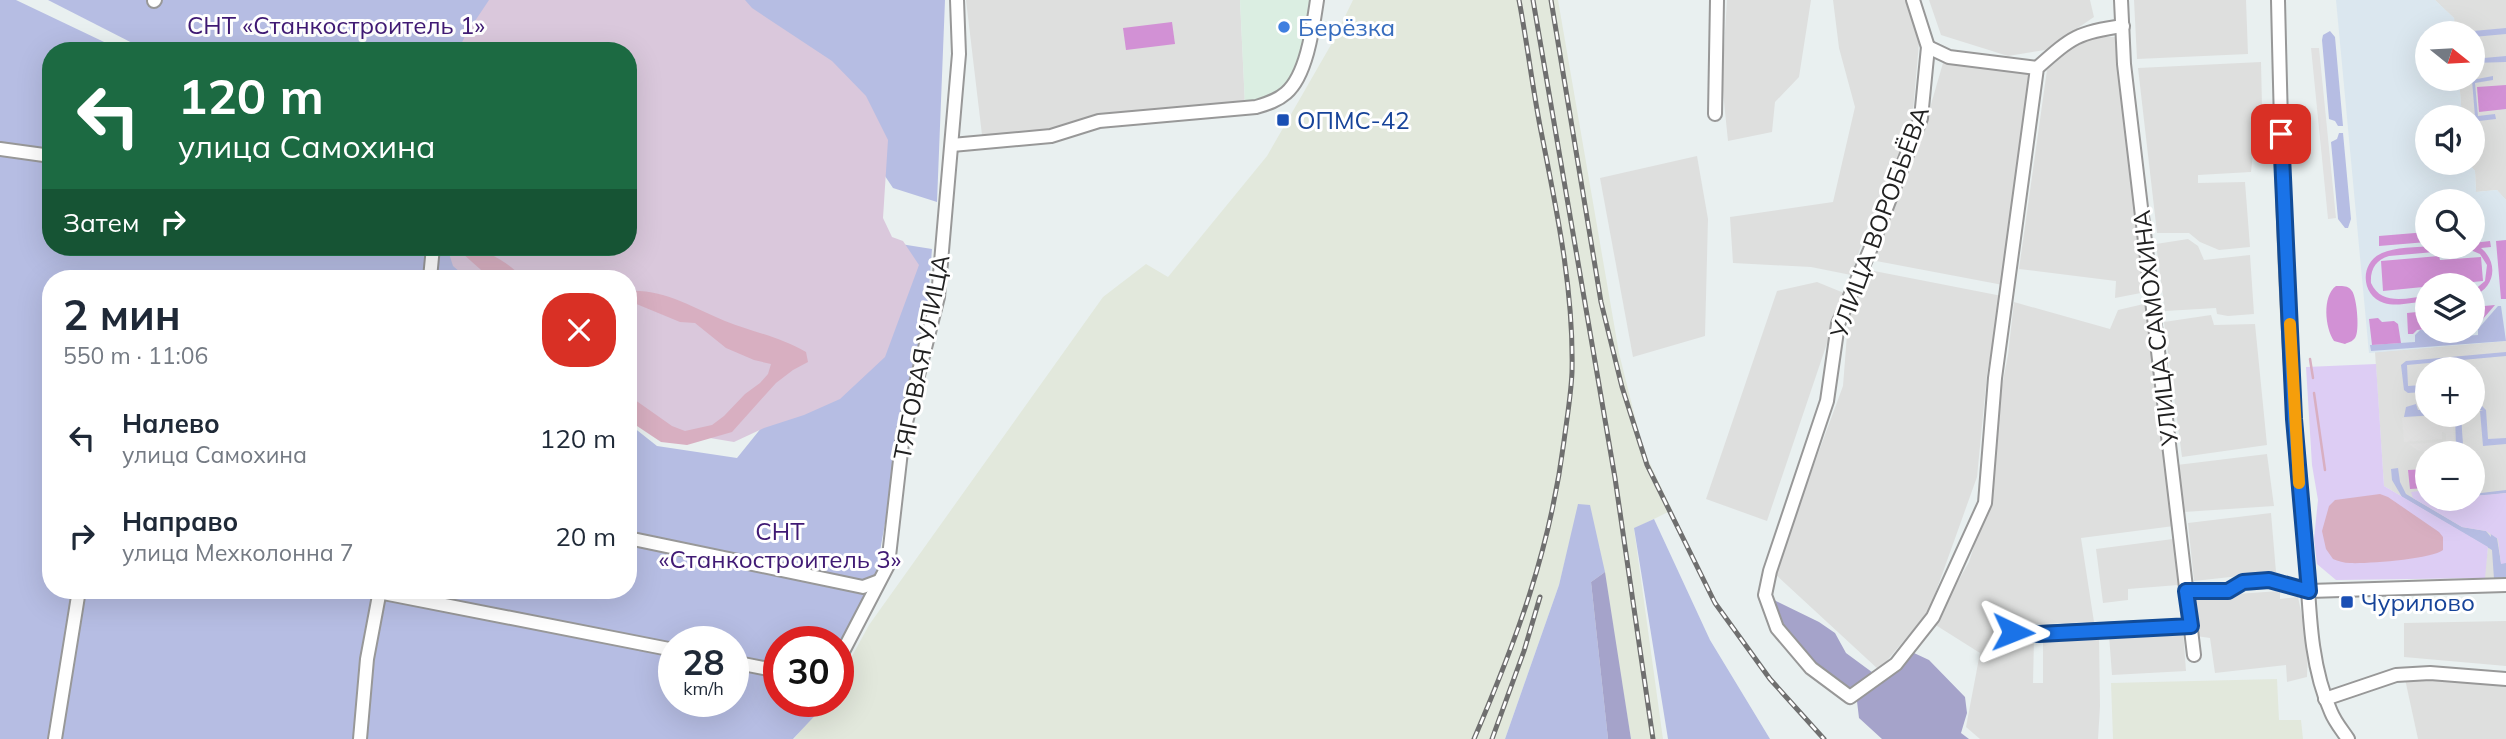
<!DOCTYPE html>
<html lang="ru">
<head>
<meta charset="utf-8">
<style>
	body { margin:0; font-family:Mulish,sans-serif; background:#f6f6f7; color:#1f2937; height:100vh; display:flex; flex-direction:column; font-size:26px; white-space:nowrap }
	* { box-sizing:border-box; margin:0 }
	p { font-size:23px; color:#747a83 }
	.icon { flex:none; width:38px; height:38px; fill:none; stroke:currentColor; stroke-width:2; stroke-linecap:round; stroke-linejoin:round }
	.map { position:relative; flex:1; overflow:hidden }
	.sheet { position:absolute; left:42px; top:270px; width:595px; height:329px; display:flex; flex-direction:column; background:#fff; border-radius:28px; box-shadow:0 7px 28px #0002 }
	.sheet>* { flex:none }
	.banner { position:absolute; left:42px; top:42px; width:595px; height:214px; border-radius:28px; box-shadow:0 7px 28px #0002; background:#1c6a42; color:#fff; overflow:hidden }
	.needle { width:46px; rotate:108deg }
	.controls { position:absolute; left:2415px; top:21px; display:grid; gap:14px }
	.controls a { display:grid; place-items:center; width:70px; height:70px; border-radius:50%; background:#fff; box-shadow:0 7px 28px #0002; font-size:35px }
	.speed { position:absolute; left:658px; top:626px; display:flex; gap:14px; font-size:35px; font-weight:700; text-align:center }
	.speed>* { display:grid; place-content:center; width:91px; height:91px; border-radius:50%; background:#fff; box-shadow:0 7px 28px #0002; line-height:1 }
	.speed small { font-size:18px; font-weight:400 }
	.speed .limit { border:10px solid #d22; background:#fff; color:#111 }
	.pin { position:absolute; display:grid; place-items:center; width:60px; height:60px; color:#fff; margin:-30px; border-radius:14px; box-shadow:0 4px 10px #0006 }
	.me { position:absolute; width:77px; margin:-38px; rotate:92deg; stroke-linejoin:round; filter:drop-shadow(0 0 5px #0008) }
	.turn { display:flex; align-items:center; gap:24px; height:147px; padding:0 21px; font-size:32px }
	.turn .icon { width:91px; height:91px; stroke-width:2.5 }
	.turn b { display:block; font-size:49px; line-height:60px }
	.then { display:flex; align-items:center; height:66px; padding:0 21px; background:#0003; gap:14px; font-size:26px }
	.round { display:grid; place-items:center; flex:none; width:74px; height:74px; border-radius:28px; background:#f6f6f7 }
	.overview { display:flex; align-items:center; justify-content:space-between; height:119px; padding:0 21px }
	h1 { font-size:42px; font-weight:700; line-height:52px }
	ul { padding:0; list-style:none }
	li { display:flex; align-items:center; gap:21px; height:98px; padding:0 21px }
	li div { flex:1 }
	li b { display:block; font-size:26px }
	li em { font-style:normal }
	.map>svg:first-child { display:block }
	.residential { fill:#dedfde; fill-rule:evenodd }
	.commercial { fill:#dbeee2 }
	.industrial { fill:#e2e8dc }
	.education { fill:#dbe7ef; fill-rule:evenodd }
	.grass { fill:#b6bde3; fill-rule:evenodd }
	.forest { fill:#a5a3ca }
	.wetland { fill:#dac8dc }
	.park { fill:#ddcdf4 }
	.pitch { fill:#d291d5 }
	.parking { fill:#e1e1e1 }
	.water { fill:#d8afc1 }
	.lines { fill:none; stroke-linecap:round; stroke-linejoin:round }
	.stream { stroke:#d8afc1; stroke-width:2.5 }
	.minor-casing { stroke:#989898; stroke-width:16 }
	.minor { stroke:#fff; stroke-width:12 }
	.rail-casing { stroke:#6f6f6f; stroke-width:5 }
	.rail { stroke:#fff; stroke-width:2.5; stroke-dasharray:8; stroke-linecap:butt }
	.route-casing { stroke:#114b97; stroke-width:18 }
	.route { stroke:#1a73e8; stroke-width:12 }
	.slow { stroke:#f59e0b; stroke-width:12 }
	.shop-dot { fill:#3f7fe0; stroke:#fff; stroke-width:2.5 }
	.transit-dot { fill:#1a4fb4; stroke:#fff; stroke-width:2.5 }
	.labels { text-anchor:middle; dominant-baseline:central; stroke-width:6; stroke-linejoin:round; paint-order:stroke }
	.park-label { font-size:24px; fill:#401a74; stroke:#fff }
	.shop-label { font-size:24px; fill:#366cbe; stroke:#fff; text-anchor:start }
	.transit-label { font-size:24px; fill:#164399; stroke:#fff; text-anchor:start }
	.street-label { font-size:24px; fill:#212121; stroke:#fff }
</style>
</head>
<body>
<div class="map">
<svg width="2506" height="739" viewBox="0 0 2506 739">
	<rect width="100%" height="100%" fill="#e9f0f0"/>
	<!-- residential -->
	<g class="residential">
		<polygon points="966,0 1240,0 1245,105 1083,120 1039,133 982,135"/>
		<polygon points="1727,0 1811,0 1799,77 1775,102 1772,132 1728,141 1722,82"/>
		<polygon points="1833,0 1905,0 1919,43 1912,122 1879,217 1871,217 1851,275 1811,267 1733,263 1730,217 1833,202 1855,107 1839,48"/>
		<polygon points="1929,0 2090,0 2094,17 2045,50 2008,56 1941,35"/>
		<polygon points="2134,0 2246,0 2248,54 2137,59"/>
		<polygon points="2435,0 2506,0 2506,200 2497,190 2476,192 2475,171 2468,163 2473,163 2473,117 2462,117 2459,79 2473,79 2473,33 2455,33 2454,18"/>
		<polygon points="2083,37 2115,37 2146,292 2115,298 2116,281 2019,269 2047,70"/>
		<polygon points="2261,62 2262,107 2258,108 2251,172 2198,175 2198,183 2245,182 2250,247 2219,250 2200,242 2189,233 2157,233 2138,68"/>
		<polygon points="1943,63 2030,72 2018,183 2003,285 1871,260 1925,125"/>
		<polygon points="1697,156 1708,219 1705,336 1633,357 1600,178"/>
		<polygon points="2188,239 2198,246 2204,260 2250,255 2254,314 2228,316 2217,314 2216,308 2165,311 2156,244"/>
		<polygon points="1869,270 2002,296 1987,374 1977,477 1929,611 1879,670 1774,573 1843,386 1848,321"/>
		<polygon points="1817,282 1844,293 1767,521 1706,499 1777,291"/>
		<polygon points="2014,302 2110,329 2118,310 2148,303 2174,526 2081,538 2094,622 2011,625 2008,637 2034,638 2033,683 2043,683 2043,639 2099,635 2100,706 2098,739 1980,739 1966,727 1980,653 1934,624 1969,562 1992,491 1995,422 2008,355"/>
		<polygon points="2211,315 2214,325 2255,324 2267,445 2182,457 2164,322"/>
		<path d="M 2506,341 L 2506,577 L 2484,578 L 2488,547 L 2384,486 L 2375,352 ZM 2427,369 L 2473,369 L 2473,415 L 2427,415 ZM 2427,453 L 2473,453 L 2473,499 L 2427,499 Z"/>
		<polygon points="2267,454 2274,506 2184,512 2177,465"/>
		<polygon points="2271,513 2276,572 2194,581 2188,523"/>
		<polygon points="2173,539 2178,585 2128,589 2128,600 2103,603 2096,549"/>
		<polygon points="2280,591 2280,599 2298,597 2308,645 2307,677 2287,682 2286,665 2215,673 2210,638 2196,636 2193,597"/>
		<polygon points="2506,621 2506,666 2404,657 2404,623"/>
		<polygon points="2183,630 2186,671 2112,675 2109,635"/>
		<polygon points="2405,679 2506,685 2506,739 2418,739"/>
	</g>
	<!-- commercial -->
	<polygon class="commercial" points="1240,0 1311,0 1306,37 1295,75 1282,91 1245,105"/>
	<!-- industrial -->
	<g class="industrial">
		<polygon points="1353,0 1558,0 1619,353 1643,449 1672,510 1634,529 1663,739 1631,739 1599,546 1579,504 1559,585 1505,739 794,739 823,702 838,702 838,682 869,625 1103,297 1146,264 1168,277 1267,156 1332,43"/>
		<polygon points="2277,679 2279,720 2301,720 2303,739 2113,739 2111,683"/>
	</g>
	<!-- education -->
	<path class="education" d="M 2336,0 L 2435,0 L 2454,18 L 2455,33 L 2427,33 L 2427,79 L 2459,79 L 2462,117 L 2427,117 L 2427,163 L 2468,163 L 2475,171 L 2476,192 L 2497,190 L 2506,200 L 2506,341 L 2369,353 ZM 2427,201 L 2473,201 L 2473,247 L 2427,247 ZM 2427,285 L 2473,285 L 2473,331 L 2427,331 Z"/>
	<!-- grass -->
	<g class="grass">
		<path d="M 0,0 L 16,0 L 123,51 L 51,51 L 51,247 L 450,247 L 481,278 L 51,278 L 51,590 L 628,590 L 628,423 L 657,446 L 737,458 L 791,391 L 888,242 L 932,249 L 928,300 L 911,376 L 876,574 L 879,581 L 838,674 L 838,642 L 779,642 L 779,702 L 826,702 L 823,707 L 793,739 L 0,739 ZM 674,642 L 733,642 L 733,702 L 674,702 Z"/>
		<polygon points="48,0 587,0 559,51 148,51"/>
		<polygon points="728,0 945,0 937,202 893,188 812,67"/>
		<polygon points="2506,28 2506,34 2473,37 2473,33 2469,33 2473,31"/>
		<polygon points="2330,31 2335,37 2343,126 2338,126 2335,121 2329,119 2322,40 2323,35"/>
		<polygon points="2506,56 2506,62 2473,63 2473,59"/>
		<polygon points="2493,76 2493,80 2475,83 2478,116 2495,114 2496,119 2479,121 2475,117 2472,80"/>
		<polygon points="2339,133 2343,133 2351,219 2348,228 2345,228 2338,219 2331,142 2337,139"/>
		<polygon points="2498,306 2501,306 2506,341 2371,351 2370,345 2415,342 2415,335 2420,330 2462,331 2463,336 2478,335 2478,329"/>
		<polygon points="2506,352 2506,356 2407,365 2408,386 2422,385 2423,392 2408,393 2404,390 2401,365 2406,361"/>
		<polygon points="2416,404 2418,410 2427,410 2427,415 2436,415 2404,417 2406,407"/>
		<polygon points="2482,406 2486,410 2488,439 2506,438 2506,444 2483,446 2480,411 2483,410 2473,410 2473,407"/>
		<polygon points="2455,415 2461,415 2463,445 2456,446"/>
		<polygon points="2398,468 2400,482 2406,494 2462,527 2486,531 2491,537 2487,495 2473,496 2473,494 2506,490 2506,493 2490,495 2501,563 2506,563 2506,579 2494,579 2492,550 2402,497 2392,480 2391,469"/>
		<polygon points="1578,504 1590,505 1605,572 1591,582 1608,739 1505,739 1559,585"/>
		<polygon points="1654,519 1710,640 1770,739 1668,739 1634,528"/>
	</g>
	<!-- forest -->
	<g class="forest">
		<polygon points="1605,572 1631,739 1608,739 1591,582"/>
		<polygon points="1774,600 1819,622 1835,633 1846,653 1884,681 1914,653 1929,660 1965,697 1967,713 1961,733 1969,739 1882,739 1859,718 1856,693 1825,682 1772,613"/>
	</g>
	<!-- wetland -->
	<polygon class="wetland" points="489,0 745,0 752,8 832,61 866,96 888,140 883,218 892,237 903,241 919,265 885,357 840,399 804,415 764,428 734,442 674,432 628,402 628,278 467,278 453,266 447,247 628,247 628,51 458,51 465,36"/>
	<!-- park -->
	<g class="park">
		<polygon points="2376,364 2384,486 2488,547 2485,578 2336,580 2317,564 2314,539 2318,500 2312,465 2306,367"/>
		<polygon points="2427,490 2427,499 2473,499 2473,496 2506,493 2506,563 2501,564 2498,539 2486,531 2462,527 2413,498 2411,492"/>
	</g>
	<!-- pitch -->
	<g class="pitch">
		<polygon points="1172,22 1175,44 1126,50 1123,28"/>
		<polygon points="2506,85 2506,109 2479,112 2477,87"/>
		<polygon points="2427,232 2427,242 2379,246 2379,236"/>
		<polygon points="2506,240 2506,299 2501,299 2496,241"/>
		<path d="M 2490,241 L 2491,247 L 2481,248 C 2499,263 2495,288 2473,296 L 2473,291 L 2485,281 L 2487,265 L 2480,254 L 2468,249 L 2389,256 C 2376,260 2370,269 2371,283 C 2381,306 2407,298 2427,296 L 2427,301 C 2414,302 2397,307 2384,303 C 2361,296 2359,263 2382,253 C 2402,244 2450,247 2473,247 L 2473,243 Z"/>
		<polygon points="2439,256 2440,260 2481,257 2483,281 2383,291 2381,261"/>
		<path d="M 2336,286 C 2342,286 2348,285 2352,291 C 2357,298 2360,332 2355,338 C 2352,342 2349,342 2345,344 L 2334,341 C 2325,328 2322,296 2336,286 Z"/>
		<polygon points="2495,305 2476,327 2473,328 2473,307"/>
		<polygon points="2427,311 2427,329 2417,330 2413,334 2408,334 2407,313"/>
		<polygon points="2378,318 2382,322 2394,321 2398,324 2401,343 2372,345 2369,319"/>
		<polygon points="2427,469 2427,488 2410,489 2408,470"/>
	</g>
	<!-- parking -->
	<g class="parking">
		<polygon points="2311,48 2319,48 2336,218 2328,219"/>
		<polygon points="2452,415 2454,440 2446,441 2446,434 2442,432 2442,439 2404,442 2402,418"/>
		<polygon points="2442,442 2442,448 2418,451 2409,444"/>
	</g>
	<!-- water -->
	<g class="water">
		<path d="M 471,249 C 492,252 508,263 523,278 L 490,278 L 462,253 Z"/>
		<path d="M 628,291 C 665,289 693,308 725,321 C 753,332 780,337 806,352 L 808,362 L 793,370 L 776,383 L 732,432 L 687,445 L 661,442 L 628,420 L 628,395 L 672,426 L 685,431 L 712,425 L 724,416 L 745,394 L 760,383 L 768,374 L 771,364 L 754,360 L 726,348 L 695,323 L 680,322 L 634,303 L 628,300 Z"/>
		<path d="M 2380,494 L 2388,497 L 2439,532 L 2443,537 L 2443,550 C 2432,559 2366,564 2350,563 C 2344,563 2338,561 2333,559 L 2326,549 L 2322,531 L 2329,506 L 2335,500 Z"/>
	</g>
	<g class="lines">
		<!-- stream -->
		<g class="stream">
			<polyline points="2310,359 2313,378"/>
			<polyline points="2314,393 2325,470"/>
		</g>
		<!-- minor casing -->
		<g class="minor-casing">
			<g id="minor">
				<path d="M 1913,0 L 1928,47 L 1921,118 L 1870,250 L 1838,324 L 1827,401 L 1770,571 L 1765,595 L 1777,628 L 1811,668 L 1850,697 L 1896,664 L 1933,617 L 1985,503 L 1995,378 L 2037,68 C 2071,38 2077,32 2123,26"/>
				<polyline points="2121,0 2124,64 2194,655"/>
				<path d="M 2278,0 C 2282,176 2286,354 2304,529 C 2310,589 2306,657 2331,712 C 2335,722 2342,730 2348,739"/>
				<polyline points="154,1 155,0"/>
				<polyline points="1928,47 1949,57 2037,68"/>
				<polyline points="1715,114 1717,0"/>
				<path d="M 952,145 L 1051,136 L 1099,121 L 1256,107 C 1266,104 1277,101 1286,93 C 1307,75 1313,27 1317,0"/>
				<polyline points="0,149 51,156"/>
				<polyline points="430,278 433,247"/>
				<polyline points="628,538 863,587 879,581"/>
				<polyline points="368,590 674,650"/>
				<polyline points="2186,591 2228,591 2243,582 2269,580 2309,591 2506,585"/>
				<polyline points="2013,632 2039,633 2191,626"/>
				<polyline points="838,661 888,565 903,434 938,297 959,54 957,0"/>
				<polyline points="733,662 779,671"/>
				<polyline points="2325,699 2396,675 2430,673 2506,679"/>
				<polyline points="55,739 79,590"/>
				<polyline points="360,739 367,659 380,590"/>
			</g>
		</g>
		<!-- minor -->
		<use href="#minor" class="minor"/>
		<!-- rail casing -->
		<g class="rail-casing">
			<g id="rail">
				<polyline points="1533,0 1615,478 1653,739"/>
				<polyline points="1551,0 1601,302 1622,387 1647,465 1715,603 1770,679 1824,739"/>
				<path d="M 1474,739 C 1517,639 1550,550 1564,441 C 1567,418 1571,395 1572,372 C 1574,289 1556,207 1540,126 C 1532,84 1527,42 1519,0"/>
				<polyline points="1492,739 1524,651 1540,597"/>
			</g>
		</g>
		<!-- rail -->
		<use href="#rail" class="rail"/>
	</g>
	<g class="lines">
		<!-- route casing -->
		<g class="route-casing">
			<polyline id="route" points="2013,632 2039,634 2191,626 2186,591 2228,591 2243,582 2269,580 2309,591 2294,419 2281,134"/>
		</g>
		<!-- route -->
		<use href="#route" class="route"/>
		<!-- slow -->
		<polyline class="slow" points="2290,324 2299,483"/>
	</g>
	<!-- markers -->
	<circle class="shop-dot" cx="1284" cy="27" r="7"/>
	<g class="transit-dot">
		<rect x="1276" y="113" width="14" height="14" rx="3.5"/>
		<rect x="2340" y="595" width="14" height="14" rx="3.5"/>
	</g>
	<g class="labels">
		<!-- park labels -->
		<g class="park-label">
			<text x="336" y="25">СНТ «Станкостроитель 1»</text>
			<text x="780" y="531">СНТ<tspan x="780" dy="28">«Станкостроитель 3»</tspan></text>
		</g>
		<!-- shop labels -->
		<g class="shop-label">
			<text x="1298" y="27">Берёзка</text>
		</g>
		<!-- transit labels -->
		<g class="transit-label">
			<text x="1297" y="120">ОПМС-42</text>
			<text x="2361" y="602">Чурилово</text>
		</g>
		<!-- street labels -->
		<g class="street-label">
			<text transform="translate(1879 222) rotate(-70)">УЛИЦА ВОРОБЬЁВА</text>
			<text transform="translate(2155 328) rotate(-97)">УЛИЦА САМОХИНА</text>
			<text transform="translate(921 357) rotate(-79)">ТЯГОВАЯ УЛИЦА</text>
		</g>
	</g>
</svg>
<div class="controls">
<a><svg class="needle" viewBox="-14 -14 28 28"><path d="M0-13l5 13h-10z" fill="#e53935"/><path d="M0 13l5-13h-10z" fill="#747a83"/></svg></a>
<a><svg class="icon" aria-label="sound" viewBox="0 0 24 24"><path d="M4 9h4l5-4v14l-5-4H4zM17 9q2 3 0 6"/></svg></a>
<a><svg class="icon" aria-label="search" viewBox="0 0 24 24"><circle cx="10" cy="10" r="6"/><path d="M15 15l6 6"/></svg></a>
<a><svg class="icon" aria-label="layers" viewBox="0 0 24 24"><path d="M12 4l9 5-9 5-9-5zM3 14l9 5 9-5"/></svg></a>
<a>+</a>
<a>−</a>
</div>
<div class="speed"><div>28<small>km/h</small></div><div class="limit">30</div></div>
<div class="pin" style="left:2281px;top:134px;background:#d93025"><svg class="icon" aria-label="arrive" viewBox="0 0 24 24"><path d="M6 21V4h12l-3 4 3 4H6"/></svg></div>
<svg class="me" style="left:2013px;top:632px" viewBox="-20 -20 40 40"><path d="M0-17L14 15 0 8-14 15z" fill="#1a73e8" stroke="#fff" stroke-width="4"/></svg>
<div class="banner">
<div class="turn"><svg class="icon" aria-label="left" viewBox="0 0 24 24"><path d="M17 20v-9H6M10 6l-5 5 5 5"/></svg><div><b>120 m</b>улица Самохина</div></div>
<div class="then">Затем<svg class="icon" aria-label="right" viewBox="0 0 24 24"><path d="M7 20v-9h11M14 6l5 5-5 5"/></svg></div>
</div>
<section class="sheet">
<div class="overview"><div><h1>2 мин</h1><p>550 m · 11:06</p></div><a class="round" style="background:#d93025;color:#fff"><svg class="icon" aria-label="close" viewBox="0 0 24 24"><path d="M6 6l12 12M18 6L6 18"/></svg></a></div>
<ul>
<li><svg class="icon" aria-label="left" viewBox="0 0 24 24"><path d="M17 20v-9H6M10 6l-5 5 5 5"/></svg><div><b>Налево</b><p>улица Самохина</p></div><em>120 m</em></li>
<li><svg class="icon" aria-label="right" viewBox="0 0 24 24"><path d="M7 20v-9h11M14 6l5 5-5 5"/></svg><div><b>Направо</b><p>улица Мехколонна 7</p></div><em>20 m</em></li>
</ul>
</section>
</div>
</body>
</html>
